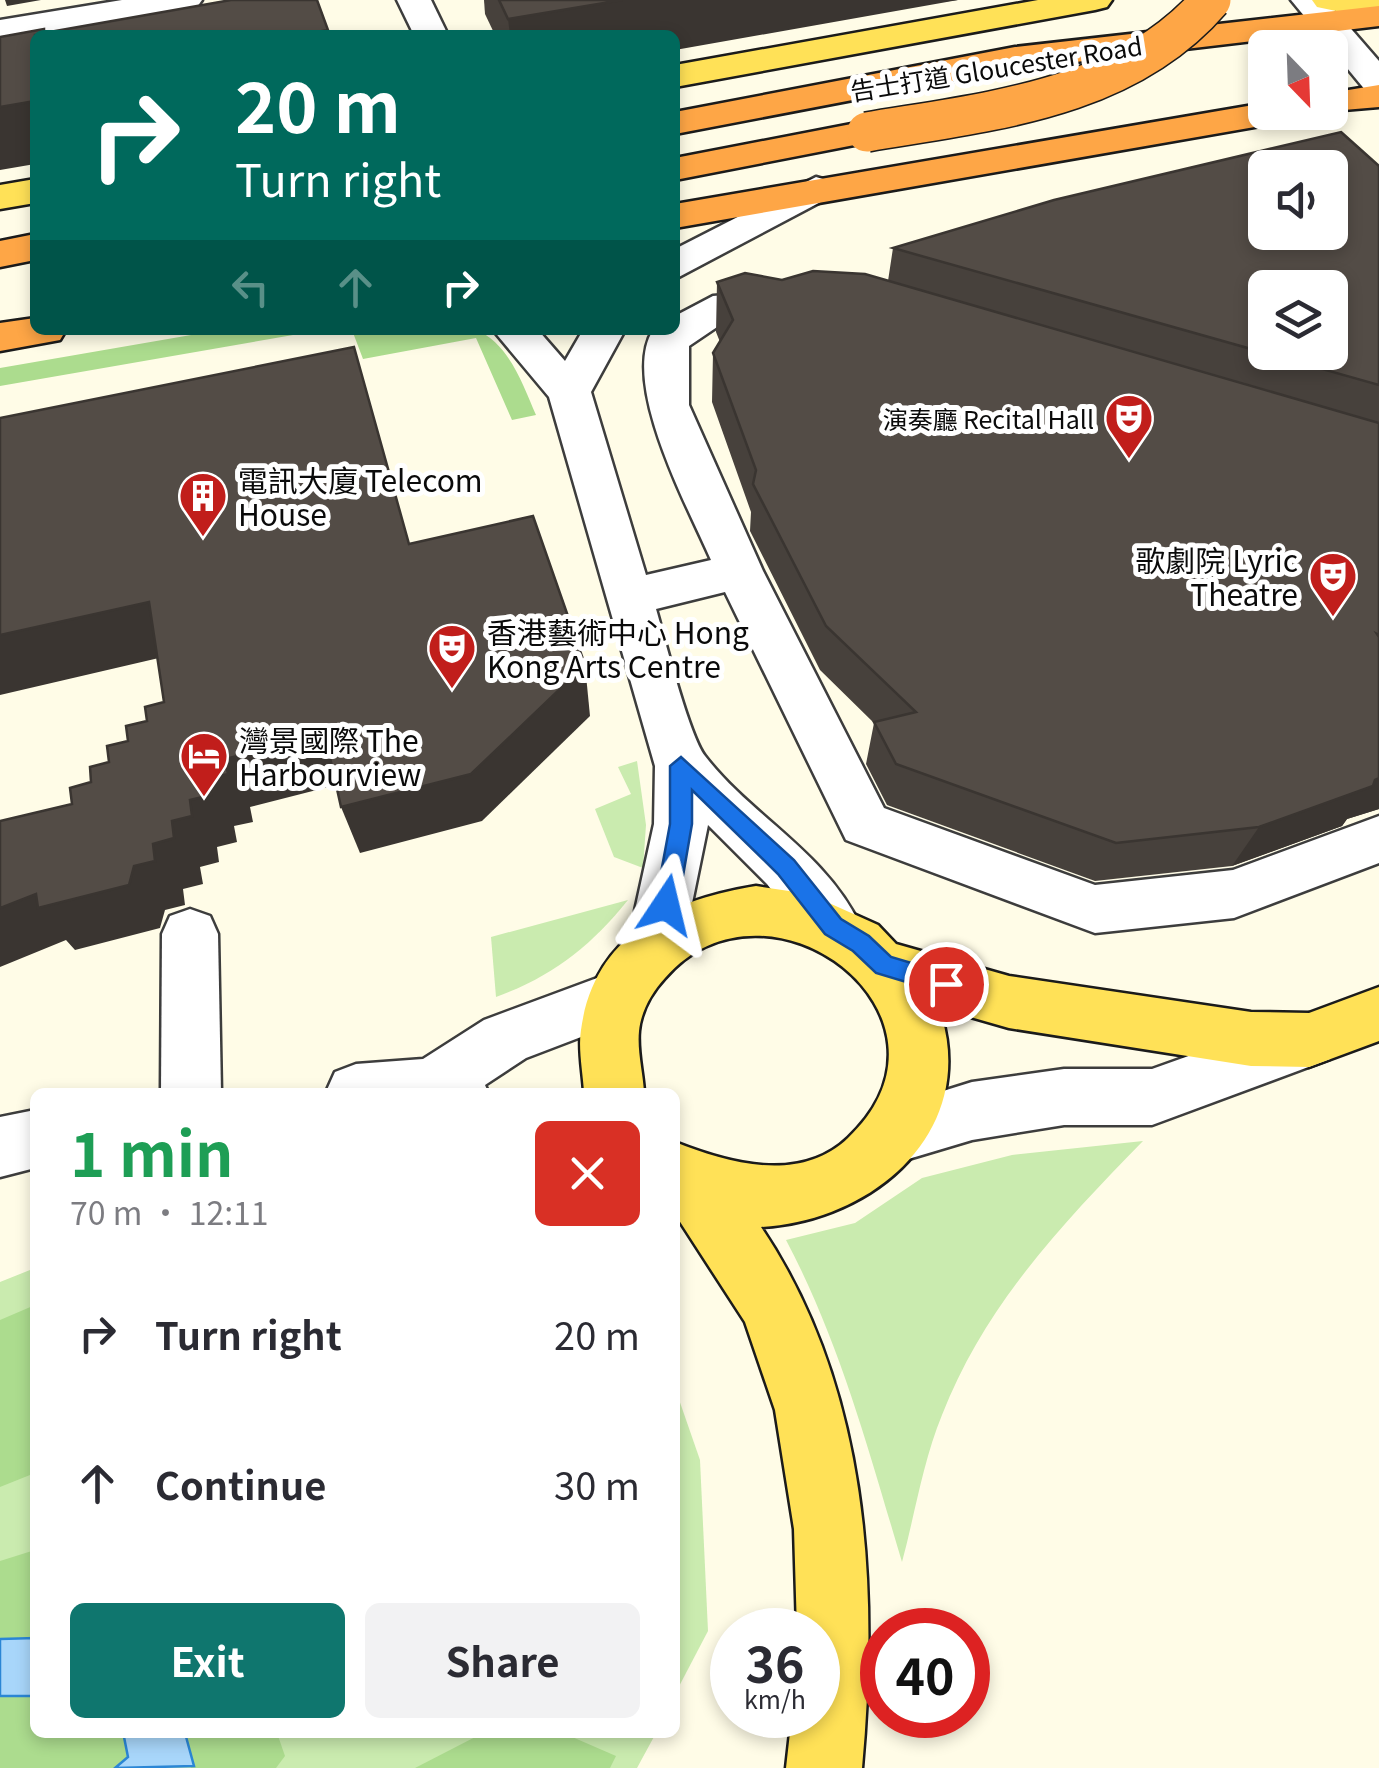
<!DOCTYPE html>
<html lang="en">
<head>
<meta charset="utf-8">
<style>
	body { margin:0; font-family:Georgia,"Noto Sans TC",serif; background:#f2f2f3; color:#2b2b33; height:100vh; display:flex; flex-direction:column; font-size:38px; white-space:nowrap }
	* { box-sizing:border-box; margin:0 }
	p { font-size:32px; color:#7c7c81 }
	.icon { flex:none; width:55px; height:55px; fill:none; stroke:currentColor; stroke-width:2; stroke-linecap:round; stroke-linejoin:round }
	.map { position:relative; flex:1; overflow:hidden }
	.panel { position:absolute; left:30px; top:1088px; width:650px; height:650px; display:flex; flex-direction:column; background:#fff; border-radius:15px; box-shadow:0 5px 15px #0003 }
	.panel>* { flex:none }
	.top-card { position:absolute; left:30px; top:30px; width:650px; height:305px; border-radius:15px; box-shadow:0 5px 15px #0003; background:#00695c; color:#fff; overflow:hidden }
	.needle { width:65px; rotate:157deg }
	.buttons { position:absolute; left:1248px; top:30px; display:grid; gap:20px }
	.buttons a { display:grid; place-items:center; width:100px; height:100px; border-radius:15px; background:#fff; box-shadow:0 5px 15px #0003; font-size:50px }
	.speed { position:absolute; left:710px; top:1608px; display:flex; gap:20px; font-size:50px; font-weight:700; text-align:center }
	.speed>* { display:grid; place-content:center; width:130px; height:130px; border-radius:50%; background:#fff; box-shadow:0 5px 15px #0003; line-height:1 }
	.speed small { font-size:25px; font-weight:400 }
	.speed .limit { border:15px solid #d22; background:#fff; color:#111 }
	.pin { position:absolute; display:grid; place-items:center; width:85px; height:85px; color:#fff; margin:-42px; border:5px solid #fff; border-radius:50%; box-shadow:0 2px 10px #0007 }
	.me { position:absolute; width:110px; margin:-55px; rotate:10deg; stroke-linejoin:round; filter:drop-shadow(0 0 8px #0008) }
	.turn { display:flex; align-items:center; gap:35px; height:210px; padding:0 40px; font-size:45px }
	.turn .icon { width:130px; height:130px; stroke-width:2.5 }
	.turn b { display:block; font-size:70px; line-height:85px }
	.lanes { display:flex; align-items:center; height:95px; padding:0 40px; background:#0003; justify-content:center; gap:50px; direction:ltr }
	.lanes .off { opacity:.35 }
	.round { display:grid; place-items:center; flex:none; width:105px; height:105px; border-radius:15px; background:#f2f2f3 }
	.headline { display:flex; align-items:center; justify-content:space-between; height:170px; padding:0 40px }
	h1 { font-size:60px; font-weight:700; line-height:75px; color:#1e9e55 }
	.button { display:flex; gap:20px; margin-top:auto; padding:20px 40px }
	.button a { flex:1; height:115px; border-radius:15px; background:#0f766e; color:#fff; font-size:40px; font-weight:700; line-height:115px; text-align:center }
	.button a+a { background:#f2f2f3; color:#2b2b33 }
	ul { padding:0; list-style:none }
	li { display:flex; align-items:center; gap:30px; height:150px; padding:0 40px }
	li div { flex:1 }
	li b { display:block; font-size:38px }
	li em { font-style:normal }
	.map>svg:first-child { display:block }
	.green { fill:#caebaf }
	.forest { fill:#acdc8e }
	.water { fill:#a8d6fa; stroke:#2b86d5; stroke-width:2.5 }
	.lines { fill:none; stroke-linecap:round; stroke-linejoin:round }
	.minor-casing { stroke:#3d3d3d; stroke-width:5 }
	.major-casing { stroke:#1b1b1b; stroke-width:5 }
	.highway-casing { stroke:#1b1b1b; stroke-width:5 }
	.minor { fill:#fff; fill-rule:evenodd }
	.major { fill:#ffe157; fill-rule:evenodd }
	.highway { fill:#fea646; fill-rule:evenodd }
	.highway-bridge-casing { stroke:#1b1b1b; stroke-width:42; stroke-linecap:butt }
	.highway-bridge { stroke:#fea646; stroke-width:39 }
	.wall { fill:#47413c }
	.shaded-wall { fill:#3a3531 }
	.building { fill:#534c46; stroke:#3a3531; stroke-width:2.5; fill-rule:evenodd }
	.route { fill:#1a73e8; stroke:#114b97; stroke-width:2.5 }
	.labels { text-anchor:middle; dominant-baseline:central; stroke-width:10; stroke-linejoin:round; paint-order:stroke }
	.far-street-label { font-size:25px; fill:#0a0a0a; stroke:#fff }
	.far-poi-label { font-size:25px; fill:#0a0a0a; stroke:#fff; text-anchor:end }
	.poi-label { font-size:30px; fill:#0a0a0a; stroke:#fff; text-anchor:start }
</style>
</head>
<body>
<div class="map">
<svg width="1379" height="1768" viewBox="0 0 1379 1768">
	<rect width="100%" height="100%" fill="#fffce7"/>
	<!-- green -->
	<g class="green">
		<polygon points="637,761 646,825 643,868 614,857 595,809 631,794 618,767"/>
		<path d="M 628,900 C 590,947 553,976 496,997 L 491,937 Z"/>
		<path d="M 1143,1141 C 1062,1224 985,1305 942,1415 C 923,1461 915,1514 902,1562 C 869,1452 840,1342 786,1240 L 855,1223 L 922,1178 L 1012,1155 Z"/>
		<polygon points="35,1268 35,1732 656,1733 637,1768 0,1768 0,1282"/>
		<polygon points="675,1388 700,1460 708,1631 675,1694"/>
	</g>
	<!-- forest -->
	<g class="forest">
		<polygon points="220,330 322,330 0,386 0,368"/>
		<path d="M 352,330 L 476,330 C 509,343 523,385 536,415 L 512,420 L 476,338 L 363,359 Z"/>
		<polygon points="35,1305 35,1473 0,1487 0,1320"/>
		<polygon points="35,1550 35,1638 0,1639 0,1561"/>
		<polygon points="0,1696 35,1696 35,1732 123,1733 128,1758 115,1768 0,1768"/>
		<polygon points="185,1733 277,1733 285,1756 276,1768 191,1768"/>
		<polygon points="483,1733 563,1733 616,1756 610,1768 415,1768"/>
	</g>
	<!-- water -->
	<g class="water">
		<polygon points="35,1638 35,1696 0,1696 0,1639"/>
		<polygon points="123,1732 185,1733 194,1766 115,1768 128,1757"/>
	</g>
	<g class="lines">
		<!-- minor casing -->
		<g class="minor-casing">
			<g id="minor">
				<polygon points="122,0 202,0 197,7 185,10 0,40 0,20"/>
				<polygon points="397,0 431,0 448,35 414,35"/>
				<polygon points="1291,0 1326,0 1379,61 1379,94 1366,91"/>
				<polygon points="816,177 830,181 835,189 830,197 675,279 675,249"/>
				<path d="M 789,290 L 804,294 L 810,303 L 804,312 L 723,323 L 689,346 L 689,405 L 763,571 L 884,808 L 1095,885 L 1233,870 L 1379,816 L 1379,863 L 1234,918 L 1095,933 L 846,840 L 725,592 L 656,609 C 665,640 689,735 705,756 C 752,817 826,852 861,927 L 853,944 L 833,952 L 813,944 L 767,884 L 708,825 L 683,947 L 675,965 L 655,972 L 635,965 L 627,947 L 654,824 L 655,766 L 549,397 L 493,330 L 538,330 L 565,361 L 583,330 L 625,330 L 591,392 L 646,575 L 711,560 C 688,507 620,383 653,330 L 675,330 L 675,316 L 713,296 Z"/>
				<polygon points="190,909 210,916 218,934 221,1092 161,1092 162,934 170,916"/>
				<polygon points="616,971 636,978 645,997 636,1016 526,1058 485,1085 488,1092 326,1092 335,1072 356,1064 423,1059 484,1020"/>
				<polygon points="1309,1013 1330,1021 1338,1040 1330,1059 1152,1125 1064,1125 972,1140 895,1163 873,1155 865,1134 873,1113 972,1082 1064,1069 1152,1069"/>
				<polygon points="35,1110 35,1168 0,1177 0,1117"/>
			</g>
		</g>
		<!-- major casing -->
		<g class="major-casing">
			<g id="major">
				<polygon points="1038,0 1112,0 1107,7 1095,10 675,87 675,65"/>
				<polygon points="1312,0 1379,0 1379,20 1317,7"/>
				<polygon points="35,179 35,203 0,209 0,185"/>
				<path d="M 756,886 L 809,894 L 878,925 L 896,944 L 1009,976 L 1251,1012 L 1309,1013 L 1379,987 L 1379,1041 L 1309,1067 L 1251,1066 L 1009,1028 L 939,1008 C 981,1130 874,1221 761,1227 C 868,1386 879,1583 862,1768 L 786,1768 L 792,1715 L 818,1715 L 818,1630 L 797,1630 L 794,1529 L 775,1410 L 745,1322 L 675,1214 L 675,1142 C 728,1163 800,1184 848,1138 C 977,1016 768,859 665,978 C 652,992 641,1011 639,1031 C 637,1051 643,1073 644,1092 L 584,1092 C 583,1073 578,1049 581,1030 C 594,934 671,900 756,886 Z"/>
			</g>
		</g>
		<!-- highway casing -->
		<g class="highway-casing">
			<g id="highway">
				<polygon points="1379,6 1379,26 1015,69 675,134 675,112 1015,47"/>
				<polygon points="1379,85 1379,107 1320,112 1330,112 1330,93"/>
				<polygon points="1265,103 1265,112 1296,112 1291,120 1278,123 675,228 675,204"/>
				<polygon points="867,121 880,124 886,132 880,140 675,180 675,158"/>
				<polygon points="35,234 35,260 0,267 0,241"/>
				<polygon points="35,318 35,330 66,330 60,340 0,351 0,323"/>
			</g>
		</g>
		<!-- minor -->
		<use href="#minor" class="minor"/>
		<!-- major -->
		<use href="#major" class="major"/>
		<!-- highway -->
		<use href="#highway" class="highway"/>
		<!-- highway-bridge casing -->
		<g class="highway-bridge-casing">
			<path id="highway-bridge" d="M 867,132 C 990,111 1125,100 1211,0"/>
		</g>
		<!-- highway-bridge -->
		<use href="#highway-bridge" class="highway-bridge"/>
	</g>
	<!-- wall -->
	<g class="wall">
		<polygon points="484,0 958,0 675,35 495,35 485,14"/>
		<polygon points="1379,166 1379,809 1347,819 1342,826 1232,866 1095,881 887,805 866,764 874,723 820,670 750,531 751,512 712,402 713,353 720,342 716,332 717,282 782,280 888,281 893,248"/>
	</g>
	<!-- shaded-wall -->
	<g class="shaded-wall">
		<polygon points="5,0 41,0 7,6"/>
		<polygon points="622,0 958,0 675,50 675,35 510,35 508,19"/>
		<polygon points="328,30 329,35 300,35"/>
		<polygon points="35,101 35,164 0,170 0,107"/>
		<polygon points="149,602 176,654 0,695 0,635"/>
		<polygon points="585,665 590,716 482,821 360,853 341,807"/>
		<polygon points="325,735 344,783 250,807 253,822 234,826 237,842 217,847 219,862 200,867 203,884 183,889 185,905 165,910 160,928 75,950 66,940 0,967 0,908 36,894 134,866 225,759"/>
		<polygon points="1379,778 1379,809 1347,819 1342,826 1232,866 1259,827"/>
	</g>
	<!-- building -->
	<g class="building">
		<polygon points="231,0 317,0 328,30 300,35 35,35 35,101 0,107 0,37 44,29 44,33"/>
		<polygon points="499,0 622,0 508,19"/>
		<path d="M 1341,132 L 1379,166 L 1379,385 L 893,248 L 1054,200 ZM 1265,168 L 1330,168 L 1330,232 L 1265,232 ZM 1265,288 L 1330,288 L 1330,352 L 1265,352 Z"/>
		<polygon points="813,271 865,274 1379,423 1379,635 1377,634 1379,637 1379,778 1375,780 1373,786 1259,827 1116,843 896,764 874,722 916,712 826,626 753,484 756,470 713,353 733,320 717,282 745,273 782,280"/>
		<polygon points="354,347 409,544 533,516 585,665 471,774 341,807 325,735 225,759 228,774 208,779 211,795 190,800 192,816 172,821 174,838 153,844 155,861 134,866 129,885 38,908 36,894 0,908 0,821 72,804 70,788 91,782 90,767 109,762 107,746 128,741 126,726 147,721 145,707 164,702 149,602 0,635 0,418"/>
	</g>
	<!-- route -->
	<polygon class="route" points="681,757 794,860 841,919 869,936 891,957 955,976 955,991 946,994 876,973 853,951 825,934 778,874 692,790 692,824 678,905 675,912 658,912 655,905 670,824 670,766"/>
	<!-- icons -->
	<defs>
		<g id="theatre-pin" transform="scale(2.5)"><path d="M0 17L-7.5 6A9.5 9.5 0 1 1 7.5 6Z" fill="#c11e1b" stroke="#fff"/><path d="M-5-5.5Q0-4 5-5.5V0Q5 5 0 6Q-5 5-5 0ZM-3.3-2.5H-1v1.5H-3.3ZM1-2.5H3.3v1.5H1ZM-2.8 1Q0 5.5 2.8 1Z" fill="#fff"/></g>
		<g id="building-pin" transform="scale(2.5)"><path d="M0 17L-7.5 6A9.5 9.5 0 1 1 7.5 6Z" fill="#c11e1b" stroke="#fff"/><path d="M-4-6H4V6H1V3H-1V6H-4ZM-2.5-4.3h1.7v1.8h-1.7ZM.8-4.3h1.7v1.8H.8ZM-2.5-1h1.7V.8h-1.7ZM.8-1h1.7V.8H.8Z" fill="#fff"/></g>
		<g id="hotel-pin" transform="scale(2.5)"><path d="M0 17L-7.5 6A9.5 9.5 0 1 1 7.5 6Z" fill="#c11e1b" stroke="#fff"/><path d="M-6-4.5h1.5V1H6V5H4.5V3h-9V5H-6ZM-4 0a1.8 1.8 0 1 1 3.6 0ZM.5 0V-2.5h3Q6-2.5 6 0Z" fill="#fff"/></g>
	</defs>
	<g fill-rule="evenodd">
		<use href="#theatre-pin" x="1129" y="418"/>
		<use href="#building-pin" x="203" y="496"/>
		<use href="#theatre-pin" x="1333" y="576"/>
		<use href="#theatre-pin" x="452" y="648"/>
		<use href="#hotel-pin" x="204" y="756"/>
	</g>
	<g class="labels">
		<!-- far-street labels -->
		<g class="far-street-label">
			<text transform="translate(996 67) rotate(-9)">告士打道 Gloucester Road</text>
		</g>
		<!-- far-poi labels -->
		<g class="far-poi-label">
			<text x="1094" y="418">演奏廳 Recital Hall</text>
		</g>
		<!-- poi labels -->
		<g class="poi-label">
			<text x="238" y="479">電訊大廈 Telecom<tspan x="238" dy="34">House</tspan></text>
			<text x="1298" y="559" text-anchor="end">歌劇院 Lyric<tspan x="1298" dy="34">Theatre</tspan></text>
			<text x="487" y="631">香港藝術中心 Hong<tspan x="487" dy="34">Kong Arts Centre</tspan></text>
			<text x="239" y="739">灣景國際 The<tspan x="239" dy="34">Harbourview</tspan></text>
		</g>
	</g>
</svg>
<div class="buttons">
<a><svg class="needle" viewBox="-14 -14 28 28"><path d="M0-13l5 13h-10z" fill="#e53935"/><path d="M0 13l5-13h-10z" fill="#7c7c81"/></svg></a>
<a><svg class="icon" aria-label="sound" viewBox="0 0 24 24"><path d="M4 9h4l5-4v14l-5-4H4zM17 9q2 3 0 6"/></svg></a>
<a><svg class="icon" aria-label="layers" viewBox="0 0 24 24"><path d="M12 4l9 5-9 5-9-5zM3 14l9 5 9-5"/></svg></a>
</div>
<div class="speed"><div>36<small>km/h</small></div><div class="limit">40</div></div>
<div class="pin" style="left:946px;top:984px;background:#d93025"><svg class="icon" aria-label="arrive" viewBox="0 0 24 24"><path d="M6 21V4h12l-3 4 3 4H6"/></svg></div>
<svg class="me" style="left:666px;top:905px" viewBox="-20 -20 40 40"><path d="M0-17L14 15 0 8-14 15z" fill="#1a73e8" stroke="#fff" stroke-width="4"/></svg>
<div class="top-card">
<div class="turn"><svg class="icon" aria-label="right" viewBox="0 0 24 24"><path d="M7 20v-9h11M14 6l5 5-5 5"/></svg><div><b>20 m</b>Turn right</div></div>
<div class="lanes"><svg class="icon off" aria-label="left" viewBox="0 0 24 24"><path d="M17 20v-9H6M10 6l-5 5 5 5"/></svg><svg class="icon off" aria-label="ahead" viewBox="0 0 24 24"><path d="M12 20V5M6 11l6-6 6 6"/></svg><svg class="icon" aria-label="right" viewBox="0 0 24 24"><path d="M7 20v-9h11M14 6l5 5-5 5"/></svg></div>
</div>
<section class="panel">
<div class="headline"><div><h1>1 min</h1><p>70 m · 12:11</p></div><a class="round" style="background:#d93025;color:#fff"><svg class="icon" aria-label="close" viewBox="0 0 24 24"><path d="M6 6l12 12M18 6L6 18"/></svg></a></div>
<ul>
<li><svg class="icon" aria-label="right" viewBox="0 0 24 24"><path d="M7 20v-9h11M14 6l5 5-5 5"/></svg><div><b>Turn right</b></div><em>20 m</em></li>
<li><svg class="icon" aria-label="ahead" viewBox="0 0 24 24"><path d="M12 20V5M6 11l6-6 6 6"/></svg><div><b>Continue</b></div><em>30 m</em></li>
</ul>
<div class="button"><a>Exit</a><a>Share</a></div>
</section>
</div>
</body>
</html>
